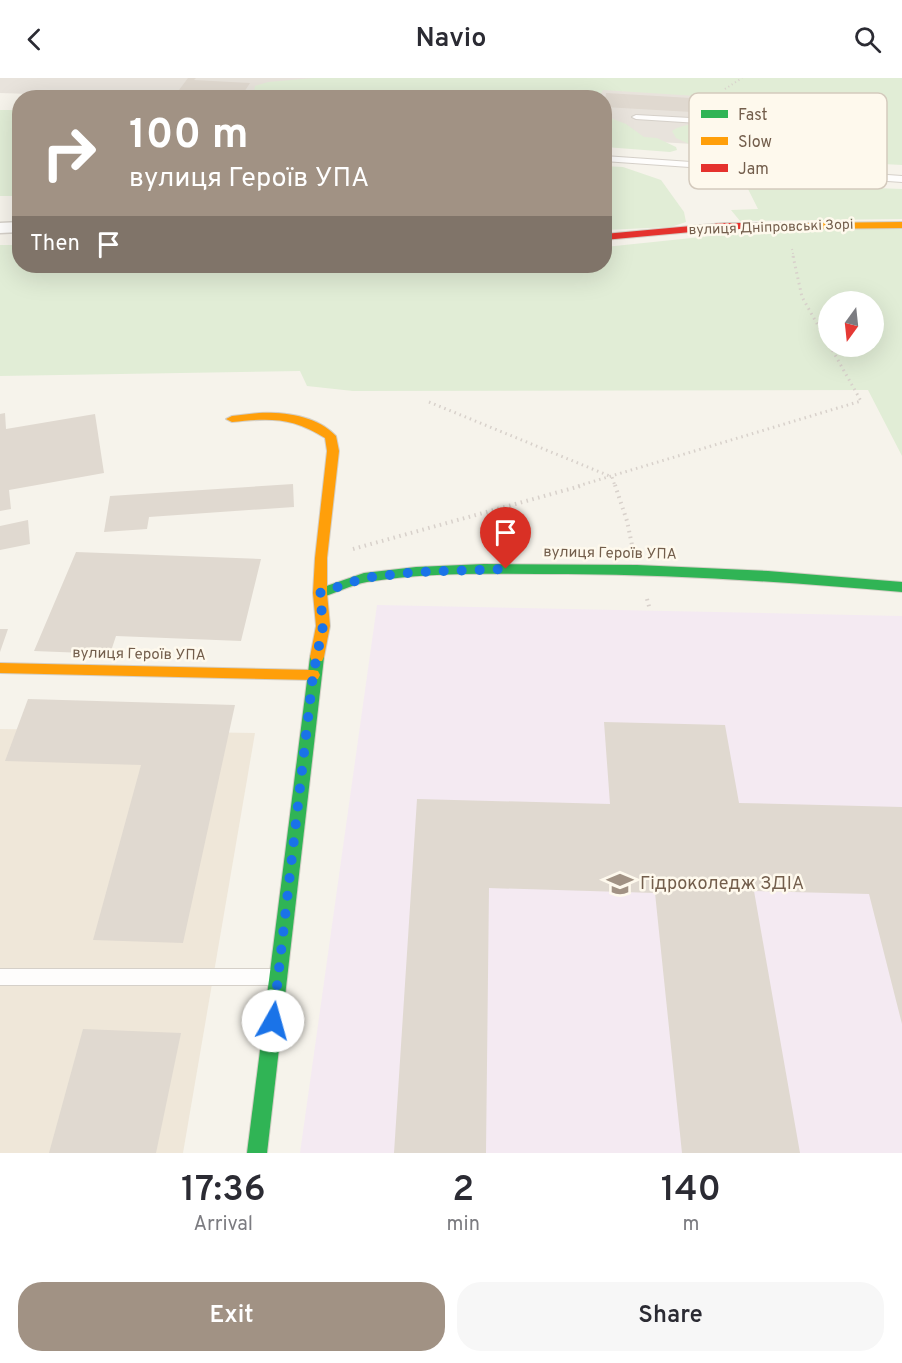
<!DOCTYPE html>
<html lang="en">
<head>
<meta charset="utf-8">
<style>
	body { margin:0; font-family:Overpass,sans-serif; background:#f7f7f7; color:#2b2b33; height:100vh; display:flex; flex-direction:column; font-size:22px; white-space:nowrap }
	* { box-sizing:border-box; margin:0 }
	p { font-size:20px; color:#7c7c81 }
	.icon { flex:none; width:33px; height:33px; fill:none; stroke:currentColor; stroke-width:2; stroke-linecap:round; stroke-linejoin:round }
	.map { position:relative; height:1075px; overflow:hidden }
	.details { display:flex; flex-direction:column; background:#fff; flex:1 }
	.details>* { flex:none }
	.banner { position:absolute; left:12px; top:12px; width:600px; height:183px; border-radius:24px; box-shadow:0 6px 24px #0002; background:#a19284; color:#fff; overflow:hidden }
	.needle { width:39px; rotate:195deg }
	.buttons { position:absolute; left:818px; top:213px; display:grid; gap:12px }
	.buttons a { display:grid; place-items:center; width:66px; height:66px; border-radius:50%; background:#fff; box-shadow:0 6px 24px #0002; font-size:30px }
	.pin { position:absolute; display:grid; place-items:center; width:51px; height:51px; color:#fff; margin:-62px -26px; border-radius:50% 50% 50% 0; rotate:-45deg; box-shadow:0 0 6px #0007 }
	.pin .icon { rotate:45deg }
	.me { position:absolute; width:66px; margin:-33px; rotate:7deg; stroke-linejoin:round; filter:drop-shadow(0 0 4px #0008) }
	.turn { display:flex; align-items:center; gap:21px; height:126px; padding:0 18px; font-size:27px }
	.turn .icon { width:78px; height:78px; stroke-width:2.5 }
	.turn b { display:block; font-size:42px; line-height:51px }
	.then { display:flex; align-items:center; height:57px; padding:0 18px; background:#0003; gap:12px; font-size:22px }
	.eta { display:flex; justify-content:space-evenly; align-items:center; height:102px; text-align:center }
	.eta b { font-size:36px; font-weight:600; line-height:42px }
	.cta { display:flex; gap:12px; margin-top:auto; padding:12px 18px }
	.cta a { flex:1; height:69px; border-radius:24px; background:#a19284; color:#fff; font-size:24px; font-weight:600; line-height:69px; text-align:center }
	.cta a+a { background:#f7f7f7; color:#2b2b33 }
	header { display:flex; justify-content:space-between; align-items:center; height:78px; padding:0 18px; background:#fff; font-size:27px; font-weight:600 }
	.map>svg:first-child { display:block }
	.residential { fill:#efe7d9 }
	.industrial { fill:#e8e3dc }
	.education { fill:#f4eaf2 }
	.green { fill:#e1edd6; fill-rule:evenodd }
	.building { fill:#e0d9d0 }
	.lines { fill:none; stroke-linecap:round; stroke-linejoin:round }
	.lane-casing { stroke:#d5d0c9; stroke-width:2 }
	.street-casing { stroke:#d5d0c9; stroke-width:3 }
	.fast-casing { stroke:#d4cfc6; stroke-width:2 }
	.slow-casing { stroke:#d4cfc6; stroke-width:2 }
	.jam-casing { stroke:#d4cfc6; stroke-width:2 }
	.path-far2 { stroke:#d8d1cb; stroke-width:2; stroke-dasharray:1 3; stroke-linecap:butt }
	.path-far1 { stroke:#d8d1cb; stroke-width:3; stroke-dasharray:1.5 4; stroke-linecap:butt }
	.path { stroke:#d8d1cb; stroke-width:4; stroke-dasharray:1.5 4.5; stroke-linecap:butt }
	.lane { fill:#fefdfc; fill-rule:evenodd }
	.street { fill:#fefdfc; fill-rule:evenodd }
	.fast { fill:#30b455; fill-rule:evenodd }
	.slow { fill:#ff9f0a; fill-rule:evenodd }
	.jam { fill:#e5322d; fill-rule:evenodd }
	.route { stroke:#1a73e8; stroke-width:10; stroke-dasharray:0 18 }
	.labels { text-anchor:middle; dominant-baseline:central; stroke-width:5; stroke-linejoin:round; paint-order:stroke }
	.far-street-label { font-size:14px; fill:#735e4c; stroke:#fef9ed }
	.street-label { font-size:15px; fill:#735e4c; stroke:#fef9ed }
	.near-poi-label { font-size:18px; fill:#735e4c; stroke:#fef9ed; text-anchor:start }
	.key { fill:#fef9ed; stroke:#d4cabd; stroke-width:1.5 }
	.key-label { font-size:16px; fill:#735e4c }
</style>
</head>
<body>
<header><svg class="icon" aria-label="back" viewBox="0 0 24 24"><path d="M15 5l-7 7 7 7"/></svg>Navio<svg class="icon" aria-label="search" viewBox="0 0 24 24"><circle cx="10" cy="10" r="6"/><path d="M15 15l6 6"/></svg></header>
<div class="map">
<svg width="902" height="1075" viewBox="0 0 902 1075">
	<rect width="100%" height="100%" fill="#f6f3eb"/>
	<!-- residential -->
	<polygon class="residential" points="0,651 255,655 183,1075 0,1075"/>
	<!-- industrial -->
	<polygon class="industrial" points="0,0 902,0 902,78 605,61 604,20 154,20 0,15"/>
	<!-- education -->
	<polygon class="education" points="377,527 902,538 902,1075 300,1075"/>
	<!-- green -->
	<g class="green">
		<path d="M 314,0 L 902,0 L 902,87 L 754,79 L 702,72 L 676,60 L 672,53 C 686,43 710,47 727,43 L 731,30 L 727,23 L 712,19 L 603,12 L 599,20 L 410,20 L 375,14 L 360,14 L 340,20 L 253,20 L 255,8 L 268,4 Z"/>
		<rect x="0" y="32" width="19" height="86"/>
		<polygon points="605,38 626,46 644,59 657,60 676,69 677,72 670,74 605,69"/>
		<polygon points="604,88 623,89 661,102 684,134 686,144 671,149 605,152"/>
		<polygon points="745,105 902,111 902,141 740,143 731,132 758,131"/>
		<path d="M 902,147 L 902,378 L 868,312 L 353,313 L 307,308 L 300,293 L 0,298 L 0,167 L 19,167 L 20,188 L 604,188 L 605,169 L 769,152 ZM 828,224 L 873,224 L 873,268 L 828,268 Z"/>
	</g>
	<!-- building -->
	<g class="building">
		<polygon points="188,0 196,0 194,2 250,5 240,20 162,20 166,15 176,16"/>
		<polygon points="606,15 708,21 709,35 604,29"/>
		<polygon points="5,335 6,351 95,336 104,395 9,412 11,431 0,433 0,336"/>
		<polygon points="293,406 294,429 149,439 147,451 104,454 110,418"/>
		<polygon points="28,442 30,466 0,472 0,448"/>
		<polygon points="76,474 261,481 241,563 116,558 110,576 34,573"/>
		<polygon points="0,551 8,551 0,574"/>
		<polygon points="28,621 235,627 183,865 93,862 141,687 5,683"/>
		<polygon points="604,644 725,647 739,725 902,729 902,946 869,816 754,813 800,1075 682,1075 655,815 489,810 486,1075 394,1075 417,721 610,726"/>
		<polygon points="83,951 181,955 156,1075 49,1075"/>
	</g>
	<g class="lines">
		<!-- lane casing -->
		<g class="lane-casing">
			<g id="lane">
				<polygon points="717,22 720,22 750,64 757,88 902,98 902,104 604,83 604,78 749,88 742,64 730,47 636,41 632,39 636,37 726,42 713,24"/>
				<polygon points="0,891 273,891 279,893 282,899 279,905 273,907 0,907"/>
			</g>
		</g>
		<!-- street casing -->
		<g class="street-casing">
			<polygon id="street" points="20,144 20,154 0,155 0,145"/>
		</g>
		<!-- fast casing -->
		<g class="fast-casing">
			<g id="fast">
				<path d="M 484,486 L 637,487 L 768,493 L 902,504 L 902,514 C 790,504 679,497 567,496 C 501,496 433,493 367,504 C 351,507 336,515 320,520 L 313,515 L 315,512 L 364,495 L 416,489 Z"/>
				<polygon points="317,574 322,575 324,579 267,1075 247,1075 310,579 312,575"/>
			</g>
		</g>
		<!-- slow casing -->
		<g class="slow-casing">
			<g id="slow">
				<polygon points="902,144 902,150 807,151 802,148 807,145"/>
				<path d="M 259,335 C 285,334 317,338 336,358 L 339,373 L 327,480 L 327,515 L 330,548 L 324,579 L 322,583 L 312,583 L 310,579 L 316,548 L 313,515 L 315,480 L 327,373 L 325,360 C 292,339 269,340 232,344 L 226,341 L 232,338 Z"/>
				<polygon points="0,585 313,592 318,593 320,597 318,601 313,602 0,595"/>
			</g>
		</g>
		<!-- jam casing -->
		<g class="jam-casing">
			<polygon id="jam" points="724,145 807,145 812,148 807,151 724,151 604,162 604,156"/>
		</g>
		<!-- path-far2 -->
		<g class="path-far2">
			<polyline points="725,11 742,0"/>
			<polyline points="792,171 794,180"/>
		</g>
		<!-- path-far1 -->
		<g class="path-far1">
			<polyline points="793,178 802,219 828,265"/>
			<polyline points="429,324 612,399 615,408"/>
			<polyline points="578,408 861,323 830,268"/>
		</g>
		<!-- path -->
		<g class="path">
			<polyline points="615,407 627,443 632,467"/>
			<polyline points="353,471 584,407"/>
			<polyline points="647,521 650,532"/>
		</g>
		<!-- lane -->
		<use href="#lane" class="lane"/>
		<!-- street -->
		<use href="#street" class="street"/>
		<!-- fast -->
		<use href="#fast" class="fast"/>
		<!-- slow -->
		<use href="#slow" class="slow"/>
		<!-- jam -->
		<use href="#jam" class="jam"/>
	</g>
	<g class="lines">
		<!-- route -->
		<polyline class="route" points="273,943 313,597 323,548 320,515 364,500 416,494 506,491"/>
	</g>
	<!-- icons -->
	<defs>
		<g id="university-bare" transform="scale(2.07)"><path d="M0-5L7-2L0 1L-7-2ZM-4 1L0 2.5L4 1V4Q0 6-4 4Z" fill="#a19284" stroke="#fef9ed" stroke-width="2.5" paint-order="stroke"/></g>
	</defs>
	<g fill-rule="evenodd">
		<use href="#university-bare" x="620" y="806"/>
	</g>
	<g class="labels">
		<!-- far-street labels -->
		<g class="far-street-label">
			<text transform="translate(771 150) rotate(-2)">вулиця Дніпровські Зорі</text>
		</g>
		<!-- street labels -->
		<g class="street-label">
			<text transform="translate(610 476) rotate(1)">вулиця Героїв УПА</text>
			<text transform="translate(139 577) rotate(1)">вулиця Героїв УПА</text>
		</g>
		<!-- near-poi labels -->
		<g class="near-poi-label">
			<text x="640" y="806">Гідроколедж ЗДIА</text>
		</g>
	</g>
	<!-- legend -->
	<rect x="689" y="15" width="198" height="96" rx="9" class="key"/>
	<rect x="701" y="32" width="27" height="8" fill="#30b455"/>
	<rect x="701" y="59" width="27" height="8" fill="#ff9f0a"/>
	<rect x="701" y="86" width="27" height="8" fill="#e5322d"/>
	<g class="key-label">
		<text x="738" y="42">Fast</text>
		<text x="738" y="69">Slow</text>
		<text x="738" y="96">Jam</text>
	</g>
</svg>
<div class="buttons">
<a><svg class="needle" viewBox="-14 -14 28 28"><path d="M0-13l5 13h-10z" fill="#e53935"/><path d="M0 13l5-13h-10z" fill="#7c7c81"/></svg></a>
</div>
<div class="pin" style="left:506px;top:491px;background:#d93025"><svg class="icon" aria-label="arrive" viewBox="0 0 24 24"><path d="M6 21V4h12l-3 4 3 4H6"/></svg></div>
<svg class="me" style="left:273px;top:943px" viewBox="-20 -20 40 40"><circle r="19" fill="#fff"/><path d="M0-13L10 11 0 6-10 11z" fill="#1a73e8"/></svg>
<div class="banner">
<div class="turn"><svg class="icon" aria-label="right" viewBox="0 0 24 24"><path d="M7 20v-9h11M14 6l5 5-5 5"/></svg><div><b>100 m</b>вулиця Героїв УПА</div></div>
<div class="then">Then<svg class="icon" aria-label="arrive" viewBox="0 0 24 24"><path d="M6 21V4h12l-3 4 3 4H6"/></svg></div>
</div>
</div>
<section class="details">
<div class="eta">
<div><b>17:36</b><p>Arrival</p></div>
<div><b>2</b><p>min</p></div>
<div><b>140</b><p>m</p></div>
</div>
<div class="cta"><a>Exit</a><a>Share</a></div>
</section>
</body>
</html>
